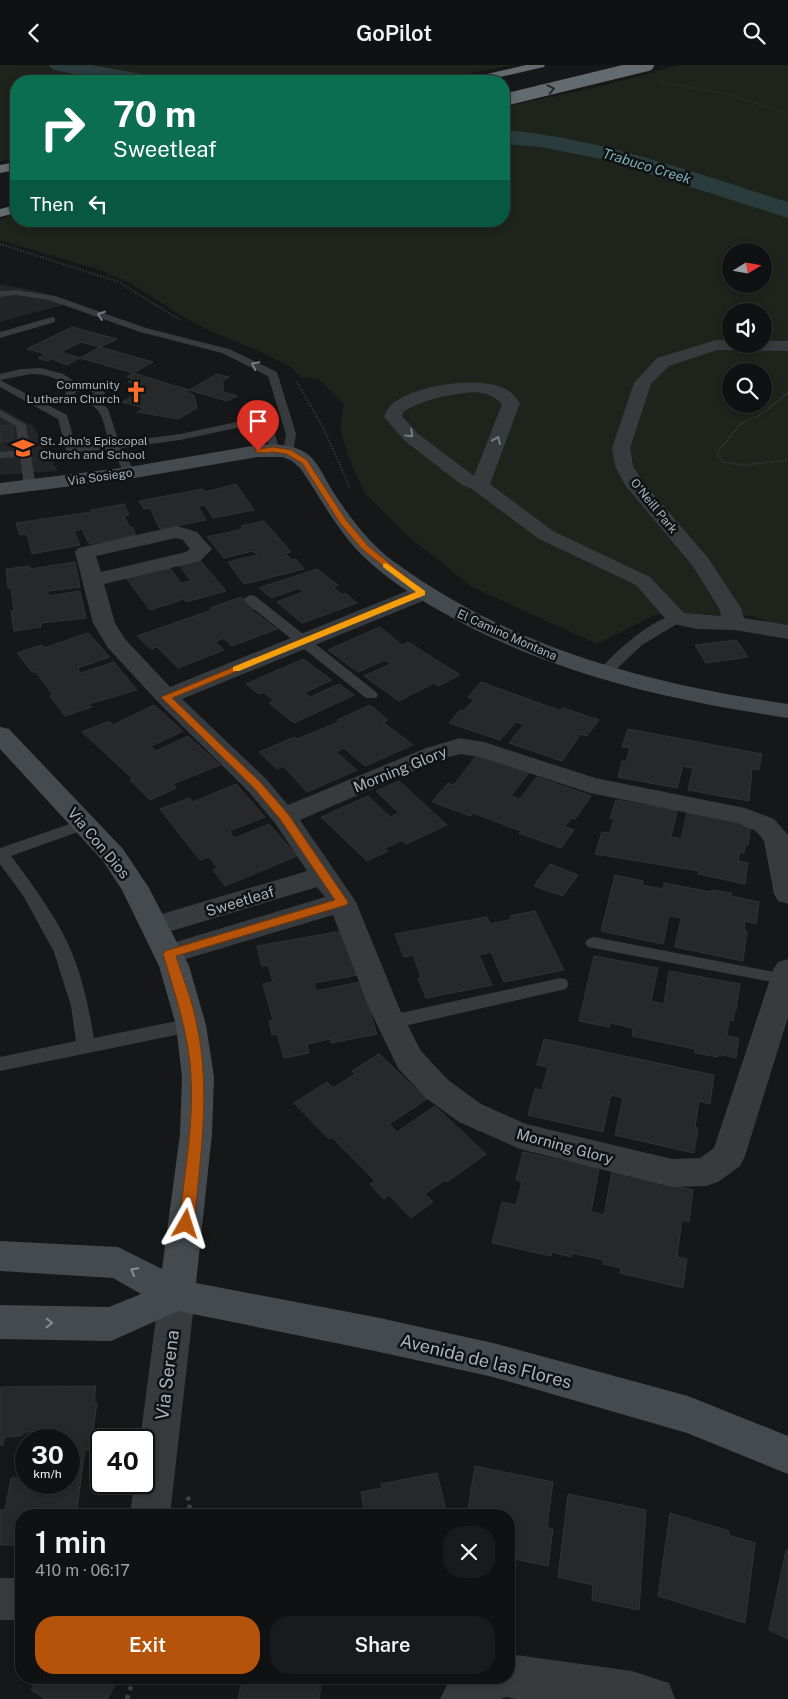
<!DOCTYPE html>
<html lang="en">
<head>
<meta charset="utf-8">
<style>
	body { margin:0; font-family:"Public Sans",sans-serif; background:#191a1c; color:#f1f3f6; height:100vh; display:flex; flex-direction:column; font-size:19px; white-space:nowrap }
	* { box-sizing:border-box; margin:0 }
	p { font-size:16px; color:#9c9da0 }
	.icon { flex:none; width:28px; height:28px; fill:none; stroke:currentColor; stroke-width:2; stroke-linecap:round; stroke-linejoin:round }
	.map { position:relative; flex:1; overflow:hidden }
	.drawer { position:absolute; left:15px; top:1444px; width:500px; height:175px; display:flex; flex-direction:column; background:#101113; border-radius:20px; box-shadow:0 2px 8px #0003,0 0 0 1px #303133 }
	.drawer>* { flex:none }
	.guide { position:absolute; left:10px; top:10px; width:500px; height:152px; border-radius:20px; box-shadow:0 2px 8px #0003,0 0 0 1px #303133; background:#0b6e4f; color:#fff; overflow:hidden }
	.needle { width:32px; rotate:79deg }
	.tools { position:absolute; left:722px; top:178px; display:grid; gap:10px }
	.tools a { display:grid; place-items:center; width:50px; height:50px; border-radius:50%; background:#101113; box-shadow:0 2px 8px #0003,0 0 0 1px #303133; font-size:25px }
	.speed { position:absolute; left:15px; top:1364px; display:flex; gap:10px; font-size:25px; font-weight:700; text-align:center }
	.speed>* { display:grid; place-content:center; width:65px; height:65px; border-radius:50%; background:#101113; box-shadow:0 2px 8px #0003,0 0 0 1px #303133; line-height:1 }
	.speed small { font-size:12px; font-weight:400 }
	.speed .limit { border:2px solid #111; border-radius:8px; background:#fff; color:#111 }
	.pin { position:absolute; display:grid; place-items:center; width:42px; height:42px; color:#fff; margin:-51px -21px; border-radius:50% 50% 50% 0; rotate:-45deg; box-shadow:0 0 5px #0007 }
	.pin .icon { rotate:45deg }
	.me { position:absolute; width:55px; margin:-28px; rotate:6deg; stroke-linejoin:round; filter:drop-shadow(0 0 4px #0008) }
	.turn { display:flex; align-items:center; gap:18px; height:105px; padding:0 20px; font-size:22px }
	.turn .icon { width:65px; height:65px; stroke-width:2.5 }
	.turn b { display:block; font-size:35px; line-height:42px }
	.then { display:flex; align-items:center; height:48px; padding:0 20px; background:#0003; gap:10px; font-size:19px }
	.round { display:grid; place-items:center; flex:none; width:52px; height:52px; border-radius:20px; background:#191a1c }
	.overview { display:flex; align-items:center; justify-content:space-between; height:85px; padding:0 20px }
	h1 { font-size:30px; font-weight:600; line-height:38px }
	.button { display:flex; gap:10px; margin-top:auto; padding:10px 20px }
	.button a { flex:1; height:58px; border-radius:20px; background:#b45309; color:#fff; font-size:20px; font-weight:600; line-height:58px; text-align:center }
	.button a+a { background:#191a1c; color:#f1f3f6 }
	header { display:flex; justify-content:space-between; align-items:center; height:65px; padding:0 20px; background:#101113; font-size:22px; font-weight:600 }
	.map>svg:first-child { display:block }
	.built { fill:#222426 }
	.green { fill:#1e241c; fill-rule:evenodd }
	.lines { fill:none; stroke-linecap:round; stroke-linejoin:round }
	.river { fill:#2b3c3e; fill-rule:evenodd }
	.building { fill:#26282a; stroke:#303235 }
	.path-far2 { stroke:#3d4245; stroke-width:1; stroke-dasharray:1 2; stroke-linecap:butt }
	.path-far1 { stroke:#3d4245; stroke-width:2; stroke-dasharray:1 2; stroke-linecap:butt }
	.path { stroke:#3d4245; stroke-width:4.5; stroke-dasharray:4 5.5; stroke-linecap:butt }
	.lane { fill:#373b3e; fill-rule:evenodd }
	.street { fill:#373b3e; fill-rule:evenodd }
	.secondary { fill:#454a4e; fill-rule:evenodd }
	.highway { fill:#636b70; fill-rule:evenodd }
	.highway-bridge { stroke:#636b70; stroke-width:12 }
	.oneway { stroke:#26282b }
	.oneway2 { stroke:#757d82 }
	.oneway3 { stroke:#858e94 }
	.route { fill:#b45309; stroke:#753606 }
	.slow { fill:#f59e0b }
	.labels { text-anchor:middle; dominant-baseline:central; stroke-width:5; stroke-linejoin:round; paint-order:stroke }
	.far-poi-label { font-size:12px; fill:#a8b3ba; stroke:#111214; text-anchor:end }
	.far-street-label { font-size:12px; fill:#a8b3ba; stroke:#111214 }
	.far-water-label { font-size:14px; font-style:italic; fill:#7cb0b8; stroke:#111214 }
	.street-label { font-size:15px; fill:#a8b3ba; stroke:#111214 }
	.near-street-label { font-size:18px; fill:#a8b3ba; stroke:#111214 }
</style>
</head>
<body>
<header><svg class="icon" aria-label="back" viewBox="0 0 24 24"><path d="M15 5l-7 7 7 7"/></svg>GoPilot<svg class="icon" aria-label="search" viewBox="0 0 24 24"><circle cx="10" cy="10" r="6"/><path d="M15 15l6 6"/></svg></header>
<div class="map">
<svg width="788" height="1634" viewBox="0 0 788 1634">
	<rect width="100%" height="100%" fill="#161719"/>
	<!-- built -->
	<g class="built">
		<polygon points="0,219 36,226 74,237 0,257"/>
		<polygon points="0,343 33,361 58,406 0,410"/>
	</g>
	<!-- green -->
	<g class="green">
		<polygon points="0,0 512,0 431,16 16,16 16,93 0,96"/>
		<path d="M 680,0 L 788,0 L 788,560 L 775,559 L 753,551 L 688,549 L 654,550 L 597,579 L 472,522 L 404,468 L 364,427 L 347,388 L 340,363 L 344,339 L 318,314 L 300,312 L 292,303 L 261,287 L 208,265 L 187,254 L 130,218 L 103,206 L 0,175 L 0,154 L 16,149 L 16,156 L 504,156 L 504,42 L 597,22 ZM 731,186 L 764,186 L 764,219 L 731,219 ZM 731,246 L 764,246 L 764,279 L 731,279 ZM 731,306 L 764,306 L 764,339 L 731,339 Z"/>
	</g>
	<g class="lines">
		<!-- river -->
		<g class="river">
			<polygon points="49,0 91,0 147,10 154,12 157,16 116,16 59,6 52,4"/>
			<path d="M 504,65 C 604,74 693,108 788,137 L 788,153 L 606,95 L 541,82 L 504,79 Z"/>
		</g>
	</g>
	<!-- building -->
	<g class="building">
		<polygon points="72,262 117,274 100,282 81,277 61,287 80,293 67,300 51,294 47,296 38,293 46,289 27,284"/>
		<polygon points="100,282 153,297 133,308 80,293"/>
		<polygon points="133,308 189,325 186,327 194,330 197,343 178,354 137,347 144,343 122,337 141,326 131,323 138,320 128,317 134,314 127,312"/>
		<polygon points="217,309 229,312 222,316 224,327 237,331 227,336 189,325"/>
		<polygon points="12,360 13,375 0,377 0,361"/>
		<polygon points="236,419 254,445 213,453 205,440 198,441 206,455 160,464 150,443 144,444 139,436 203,424 205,427"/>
		<polygon points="124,439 129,450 124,451 130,463 132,462 136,470 89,479 82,464 74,466 80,480 32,489 27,469 20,470 16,458 92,447 91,445"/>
		<polygon points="264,456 291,487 285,488 292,495 296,494 304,504 244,519 228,497 257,490 253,486 224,493 207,472 243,464 241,461"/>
		<polygon points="200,495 226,526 186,537 184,534 150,545 127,514 170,503 181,518 191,516 179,500"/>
		<polygon points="75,497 80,522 48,526 48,531 80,526 86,553 41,558 41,562 14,566 11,546 14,546 11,523 8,523 6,504 30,501 30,504"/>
		<polygon points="317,504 338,520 333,522 342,530 345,528 357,538 302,558 277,537 303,527 299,523 271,533 259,523"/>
		<polygon points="241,532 256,543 251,545 277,564 232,581 223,573 215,577 224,585 178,603 157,582 151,584 137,571 212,545 210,543"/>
		<polygon points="380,562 402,580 408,577 460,610 438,621 434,618 399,636 364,611 391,599 385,595 358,607 328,585"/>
		<polygon points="88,568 110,592 77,603 81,608 114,597 137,625 89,639 92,642 65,651 50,631 53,630 36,607 32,607 17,588 42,580 44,583"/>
		<polygon points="736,575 748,592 706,598 695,580"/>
		<polygon points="303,594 332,615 304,628 310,632 339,619 354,630 294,658 269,638 274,636 263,627 259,629 246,619"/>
		<polygon points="481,617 561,646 563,643 599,655 587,671 581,669 562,696 509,678 524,659 516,657 500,675 449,658 460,645 463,646 474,635 468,632"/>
		<polygon points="154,640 183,666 151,681 156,686 188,671 220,700 173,719 176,723 150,735 130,715 133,714 82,667 109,656 113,660"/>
		<polygon points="370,640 388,655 383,657 413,680 365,701 344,683 336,687 357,705 307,727 283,701 277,704 259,687 295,672 297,674 339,657 337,655"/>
		<polygon points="628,664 762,689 759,705 752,704 749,736 688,725 693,703 683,701 677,723 618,712 622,696 626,697 630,683 622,682"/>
		<polygon points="476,691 528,709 511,731 520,734 537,712 591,731 575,754 571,753 565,762 574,765 561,783 519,768 521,766 473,748 471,751 432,737 448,718 454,720"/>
		<polygon points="399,716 447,760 406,779 402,775 385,783 388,786 367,796 321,752 368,731 390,752 399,748 376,726"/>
		<polygon points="236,719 265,752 229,766 235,773 269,759 297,791 225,821 213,805 218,803 209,792 200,795 160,744 190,733 193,737"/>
		<polygon points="616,735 677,746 671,772 681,774 687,748 751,760 748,780 745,780 744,788 740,787 738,796 748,798 745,819 698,809 699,806 595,789 602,767 610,768 614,754 610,753"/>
		<polygon points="550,799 578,810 563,831 534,821"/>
		<polygon points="615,810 643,816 642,820 663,824 664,818 711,827 712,825 731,828 731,831 759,837 756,859 745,856 744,865 747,866 743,896 675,882 681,853 669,851 663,879 601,866"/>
		<polygon points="535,846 564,905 504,917 491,887 479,890 492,920 426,933 418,913 421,912 413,890 404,892 395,869 487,852 490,859 512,854 510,851"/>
		<polygon points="342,866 357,910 314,918 316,926 360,917 377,969 331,978 330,974 307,979 309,988 284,993 277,969 272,970 269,956 273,955 263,919 273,917 268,900 262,901 257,881"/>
		<polygon points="594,891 658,903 651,936 664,939 669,906 740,919 736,945 735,944 733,956 729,955 727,971 739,973 736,993 718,989 718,992 695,988 695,984 632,971 633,963 610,958 609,962 579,956"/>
		<polygon points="544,974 714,1010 710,1039 699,1036 695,1062 698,1063 694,1088 615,1070 623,1033 611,1030 603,1067 528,1050 535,1024 542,1025 548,1002 537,1000"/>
		<polygon points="379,989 427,1034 389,1059 397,1067 435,1041 486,1089 447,1117 445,1115 425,1129 433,1137 411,1153 389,1130 384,1134 370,1119 375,1116 332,1072 329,1074 294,1038 327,1017 333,1023 355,1009 352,1006"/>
		<polygon points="523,1087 599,1104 591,1147 604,1150 612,1107 693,1125 689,1157 682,1155 677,1192 687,1194 683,1223 620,1208 621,1203 603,1199 603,1195 572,1188 571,1192 552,1187 551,1191 492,1178 502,1137 516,1140 522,1117 516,1115"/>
		<polygon points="96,1321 94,1338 97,1338 90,1385 85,1385 76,1450 21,1450 21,1480 0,1480 0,1445 5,1445 11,1413 23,1413 26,1394 26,1418 69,1418 69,1375 40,1375 33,1367 26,1367 21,1371 5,1372 3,1380 0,1380 0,1322"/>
		<polygon points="475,1401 553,1417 547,1462 553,1464 548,1501 509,1493 509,1450 467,1450"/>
		<polygon points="437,1408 447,1450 365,1450 361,1427 382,1423 381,1419"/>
		<polygon points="568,1429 646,1445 639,1545 592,1535 593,1520 558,1512"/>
		<polygon points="670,1448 729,1466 728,1470 755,1478 745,1558 658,1531"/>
		<polygon points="786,1485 788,1486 788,1574 769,1565"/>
		<polygon points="39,1612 120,1612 107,1634 45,1634 31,1625"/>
		<polygon points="243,1612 331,1612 331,1614 322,1613 319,1634 238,1634"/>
	</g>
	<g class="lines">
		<!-- path-far2 -->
		<polyline class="path-far2" points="660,17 728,29 788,49"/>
		<!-- path-far1 -->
		<g class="path-far1">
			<polyline points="0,179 119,217 180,255"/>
			<polyline points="297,317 323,362 350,423"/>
			<polyline points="788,328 760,350 740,359 717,388 723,397 744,400 788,395"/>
		</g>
		<!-- path -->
		<g class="path">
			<polyline points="187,1432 191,1437 187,1450"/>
			<polyline points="127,1634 134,1612"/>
		</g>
		<!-- lane -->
		<g class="lane">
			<polygon points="15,225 55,231 146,263 229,284 277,307 296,369 293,387 288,390 283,387 286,369 268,311 222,288 140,267 49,235 15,230 0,232 0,226"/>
			<polygon points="52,252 55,253 55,257 0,273 0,267"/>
			<path d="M 41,303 L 63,309 L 80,320 L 87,319 L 103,323 L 105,329 L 98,335 L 108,344 L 119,377 L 180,369 L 246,355 L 267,359 L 274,365 L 279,385 L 274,388 L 270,387 L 265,368 L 260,364 L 246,361 L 180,375 L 122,383 L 135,408 L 133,410 L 125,410 L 112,384 L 67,388 L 58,354 L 0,322 L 0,309 L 21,304 ZM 31,309 C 46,309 58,313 70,323 L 64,330 C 72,344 91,333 99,347 C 104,355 106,368 109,378 L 76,382 L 67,350 L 0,315 ZM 87,325 L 95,328 L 85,333 L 74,330 L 76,327 Z"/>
			<polygon points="0,345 26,360 36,422 34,424 30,425 24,422 20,392 0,393 0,387 19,385 16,361 0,352"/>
			<polygon points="250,530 255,531 376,627 378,630 376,633 366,633 245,537 244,534"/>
			<path d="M 677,549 L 683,553 L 682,556 L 642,580 L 609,611 L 599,611 L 597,608 L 599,605 C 620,583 647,557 677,549 Z"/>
			<path d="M 84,754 L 89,755 L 92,759 L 89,763 L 11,791 C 32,819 59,855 72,888 C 83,915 89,944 94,973 L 191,953 L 197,955 L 200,960 L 197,965 L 191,967 L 0,1006 L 0,992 L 76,976 L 71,941 L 54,887 L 24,832 L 0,799 L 0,783 Z"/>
			<polygon points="594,872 785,909 788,910 788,920 588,882 585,878 588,874"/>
			<polygon points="560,913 566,914 569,919 566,924 391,964 385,962 382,957 385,952 391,950"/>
		</g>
		<!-- street -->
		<g class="street">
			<path d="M 716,275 L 731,275 L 731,279 L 764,279 L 764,276 L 788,276 L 788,286 L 717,285 L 669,301 L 651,319 L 630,383 L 633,401 L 643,417 L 708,493 L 741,543 L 744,553 L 788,560 L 788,574 L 734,565 L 697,564 L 669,558 L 636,520 L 539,474 L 472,424 L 462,420 L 405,376 L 384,352 C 386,348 388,342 392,339 C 415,320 479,310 506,324 C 512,327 516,333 520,338 L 490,419 L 553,466 L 650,512 L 684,548 L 721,551 L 719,543 L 692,500 L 625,420 L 615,401 L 612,383 L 634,318 L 657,293 ZM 474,327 C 485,328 494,330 502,339 L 474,411 L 417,368 L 402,351 L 404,346 C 426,334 449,329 474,327 Z"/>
			<path d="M 177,461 L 197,467 L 212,484 L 200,496 L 104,519 L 115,558 L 125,574 L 170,622 L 414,523 L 422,522 L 430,523 L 433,528 L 430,533 L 182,634 L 267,715 L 288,740 L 426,683 L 460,673 L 484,677 L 595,713 L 745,743 L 774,754 L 788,770 L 788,839 L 778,836 L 774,829 L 764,776 L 756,766 L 738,758 L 590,728 L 480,692 L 461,689 L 444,693 L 300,755 L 356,837 L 400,945 L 421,986 L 448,1015 L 481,1039 L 526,1059 L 672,1094 L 700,1093 L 714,1083 L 773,905 L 778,897 L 788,894 L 788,952 L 745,1091 L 740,1101 L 718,1117 L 706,1121 L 672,1122 L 520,1084 L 459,1057 L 426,1033 L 398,1003 L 370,945 L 333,850 L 169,899 L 159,896 L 154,889 L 159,882 L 325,832 L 317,822 L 155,871 L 145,868 L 141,861 L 145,854 L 307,806 L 275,758 L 249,727 L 158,637 L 108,583 L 93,558 L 75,487 L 78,483 ZM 176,473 L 183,475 L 190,484 L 186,487 L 101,507 L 96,491 Z"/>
			<polygon points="177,1214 190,1219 195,1230 170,1450 130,1450 134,1418 144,1418 144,1375 140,1375 159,1230 164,1219"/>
			<rect x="0" y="1513" width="21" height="42"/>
			<polygon points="509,1589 632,1606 669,1618 675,1634 516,1634 506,1632 501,1634 440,1634 451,1612 509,1612"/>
		</g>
		<!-- secondary -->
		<g class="secondary">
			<path d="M 258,380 C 274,379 292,379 306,388 C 319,397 325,415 334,428 C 350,453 370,479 393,496 C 512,583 645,618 788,639 L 788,653 C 667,635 549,608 442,547 C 414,531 385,513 362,490 C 336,464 321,433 300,403 L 292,396 L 283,392 L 258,392 L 129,414 L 0,430 L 0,418 L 129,402 Z"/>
			<polygon points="0,662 9,664 123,784 149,823 189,901 206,960 214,1012 212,1069 196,1218 375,1252 493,1278 688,1331 788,1371 788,1409 687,1368 493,1312 375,1286 178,1246 111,1276 0,1274 0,1240 109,1242 141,1229 113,1213 0,1206 0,1176 118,1182 162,1204 180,1069 182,1012 176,960 159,901 122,825 103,796 0,684"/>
		</g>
		<!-- highway -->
		<g class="highway">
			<polygon points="526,0 545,0 544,2 482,16 464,16 465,14"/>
			<polygon points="16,97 16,105 0,108 0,100"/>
			<polygon points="16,140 16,148 0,152 0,144"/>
		</g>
		<!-- highway-bridge -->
		<polyline class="highway-bridge" points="504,35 648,0"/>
	</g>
	<!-- one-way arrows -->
	<defs><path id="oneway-chevron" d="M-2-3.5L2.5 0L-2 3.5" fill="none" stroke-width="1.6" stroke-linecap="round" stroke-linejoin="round" transform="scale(1.25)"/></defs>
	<use class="oneway" href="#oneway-chevron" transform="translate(551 24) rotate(-13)"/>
	<g class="oneway2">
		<use href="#oneway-chevron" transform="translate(101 250) rotate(-160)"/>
		<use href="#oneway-chevron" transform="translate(255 300) rotate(-153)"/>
		<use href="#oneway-chevron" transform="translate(410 369) rotate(44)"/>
		<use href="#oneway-chevron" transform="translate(497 375) rotate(-66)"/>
	</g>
	<g class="oneway3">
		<use href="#oneway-chevron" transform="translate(134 1206) rotate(-152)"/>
		<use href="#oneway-chevron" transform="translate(49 1258) rotate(1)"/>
	</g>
	<!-- route -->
	<path class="route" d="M 274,382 L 291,385 L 307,395 L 346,455 L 368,481 L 426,528 L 172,633 L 261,718 L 288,749 L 348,837 L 346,840 L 176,891 C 183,914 193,937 197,961 C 211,1026 200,1094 194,1159 L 191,1164 L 186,1165 L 181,1164 L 179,1159 C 184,1111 194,1060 191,1011 C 189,969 175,929 163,889 L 165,886 L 335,835 L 280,754 L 254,723 L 161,632 L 416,527 L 362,484 L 340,458 L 302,398 L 286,389 L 274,387 L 258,388 L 255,386 L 258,384 Z"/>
	<!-- slow -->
	<polygon class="slow" points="386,498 425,526 425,530 239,606 233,606 233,602 416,527 383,502 383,499"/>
	<!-- icons -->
	<defs>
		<g id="church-bare" transform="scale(1.725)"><path d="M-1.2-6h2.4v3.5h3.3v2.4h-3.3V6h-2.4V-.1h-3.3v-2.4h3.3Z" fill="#ff6d28" stroke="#111214" stroke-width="2.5" paint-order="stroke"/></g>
		<g id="school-bare" transform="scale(1.725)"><path d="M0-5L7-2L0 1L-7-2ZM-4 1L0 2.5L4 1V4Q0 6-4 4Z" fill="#ff6d28" stroke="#111214" stroke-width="2.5" paint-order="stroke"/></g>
	</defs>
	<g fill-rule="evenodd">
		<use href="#church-bare" x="136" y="327"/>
		<use href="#school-bare" x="23" y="383"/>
	</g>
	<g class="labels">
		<!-- far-poi labels -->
		<g class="far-poi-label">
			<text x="120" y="320">Community<tspan x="120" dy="14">Lutheran Church</tspan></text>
			<text x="40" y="376" text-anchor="start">St. John's Episcopal<tspan x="40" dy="14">Church and School</tspan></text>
		</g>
		<!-- far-street labels -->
		<g class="far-street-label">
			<text transform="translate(100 412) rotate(-8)">Via Sosiego</text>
			<text transform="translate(654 441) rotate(51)">O'Neill Park</text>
			<text transform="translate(507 570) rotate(24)">El Camino Montana</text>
		</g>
		<!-- far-water labels -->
		<g class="far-water-label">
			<text transform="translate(647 101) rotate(17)">Trabuco Creek</text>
		</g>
		<!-- street labels -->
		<g class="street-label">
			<text transform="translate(400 704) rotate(-22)">Morning Glory</text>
			<text transform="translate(99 778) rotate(50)">Via Con Dios</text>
			<text transform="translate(240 836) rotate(-17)">Sweetleaf</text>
			<text transform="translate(565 1081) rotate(15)">Morning Glory</text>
		</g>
		<!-- near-street labels -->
		<g class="near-street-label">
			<text transform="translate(486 1296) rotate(14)">Avenida de las Flores</text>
			<text transform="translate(167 1310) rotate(-83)">Via Serena</text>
		</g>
	</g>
</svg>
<div class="tools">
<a><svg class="needle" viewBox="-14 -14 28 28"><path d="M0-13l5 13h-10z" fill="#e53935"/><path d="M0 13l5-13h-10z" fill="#9c9da0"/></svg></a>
<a><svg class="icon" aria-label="sound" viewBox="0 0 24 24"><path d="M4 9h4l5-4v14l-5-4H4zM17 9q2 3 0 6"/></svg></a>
<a><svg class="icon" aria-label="search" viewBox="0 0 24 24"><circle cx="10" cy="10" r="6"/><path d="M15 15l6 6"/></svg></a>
</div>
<div class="speed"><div>30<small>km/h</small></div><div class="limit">40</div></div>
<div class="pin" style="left:258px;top:386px;background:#d93025"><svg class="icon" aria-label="arrive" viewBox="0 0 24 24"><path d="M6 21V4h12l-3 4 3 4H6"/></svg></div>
<svg class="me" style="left:186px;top:1159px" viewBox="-20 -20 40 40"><path d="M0-17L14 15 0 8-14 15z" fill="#b45309" stroke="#fff" stroke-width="4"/></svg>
<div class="guide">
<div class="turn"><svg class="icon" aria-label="right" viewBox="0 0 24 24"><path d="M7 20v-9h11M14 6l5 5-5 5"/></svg><div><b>70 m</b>Sweetleaf</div></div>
<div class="then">Then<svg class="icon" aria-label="left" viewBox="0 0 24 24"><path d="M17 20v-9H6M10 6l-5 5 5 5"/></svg></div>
</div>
<section class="drawer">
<div class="overview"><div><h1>1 min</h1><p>410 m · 06:17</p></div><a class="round"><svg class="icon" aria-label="close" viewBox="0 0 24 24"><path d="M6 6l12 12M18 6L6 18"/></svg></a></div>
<div class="button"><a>Exit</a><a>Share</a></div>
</section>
</div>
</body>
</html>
